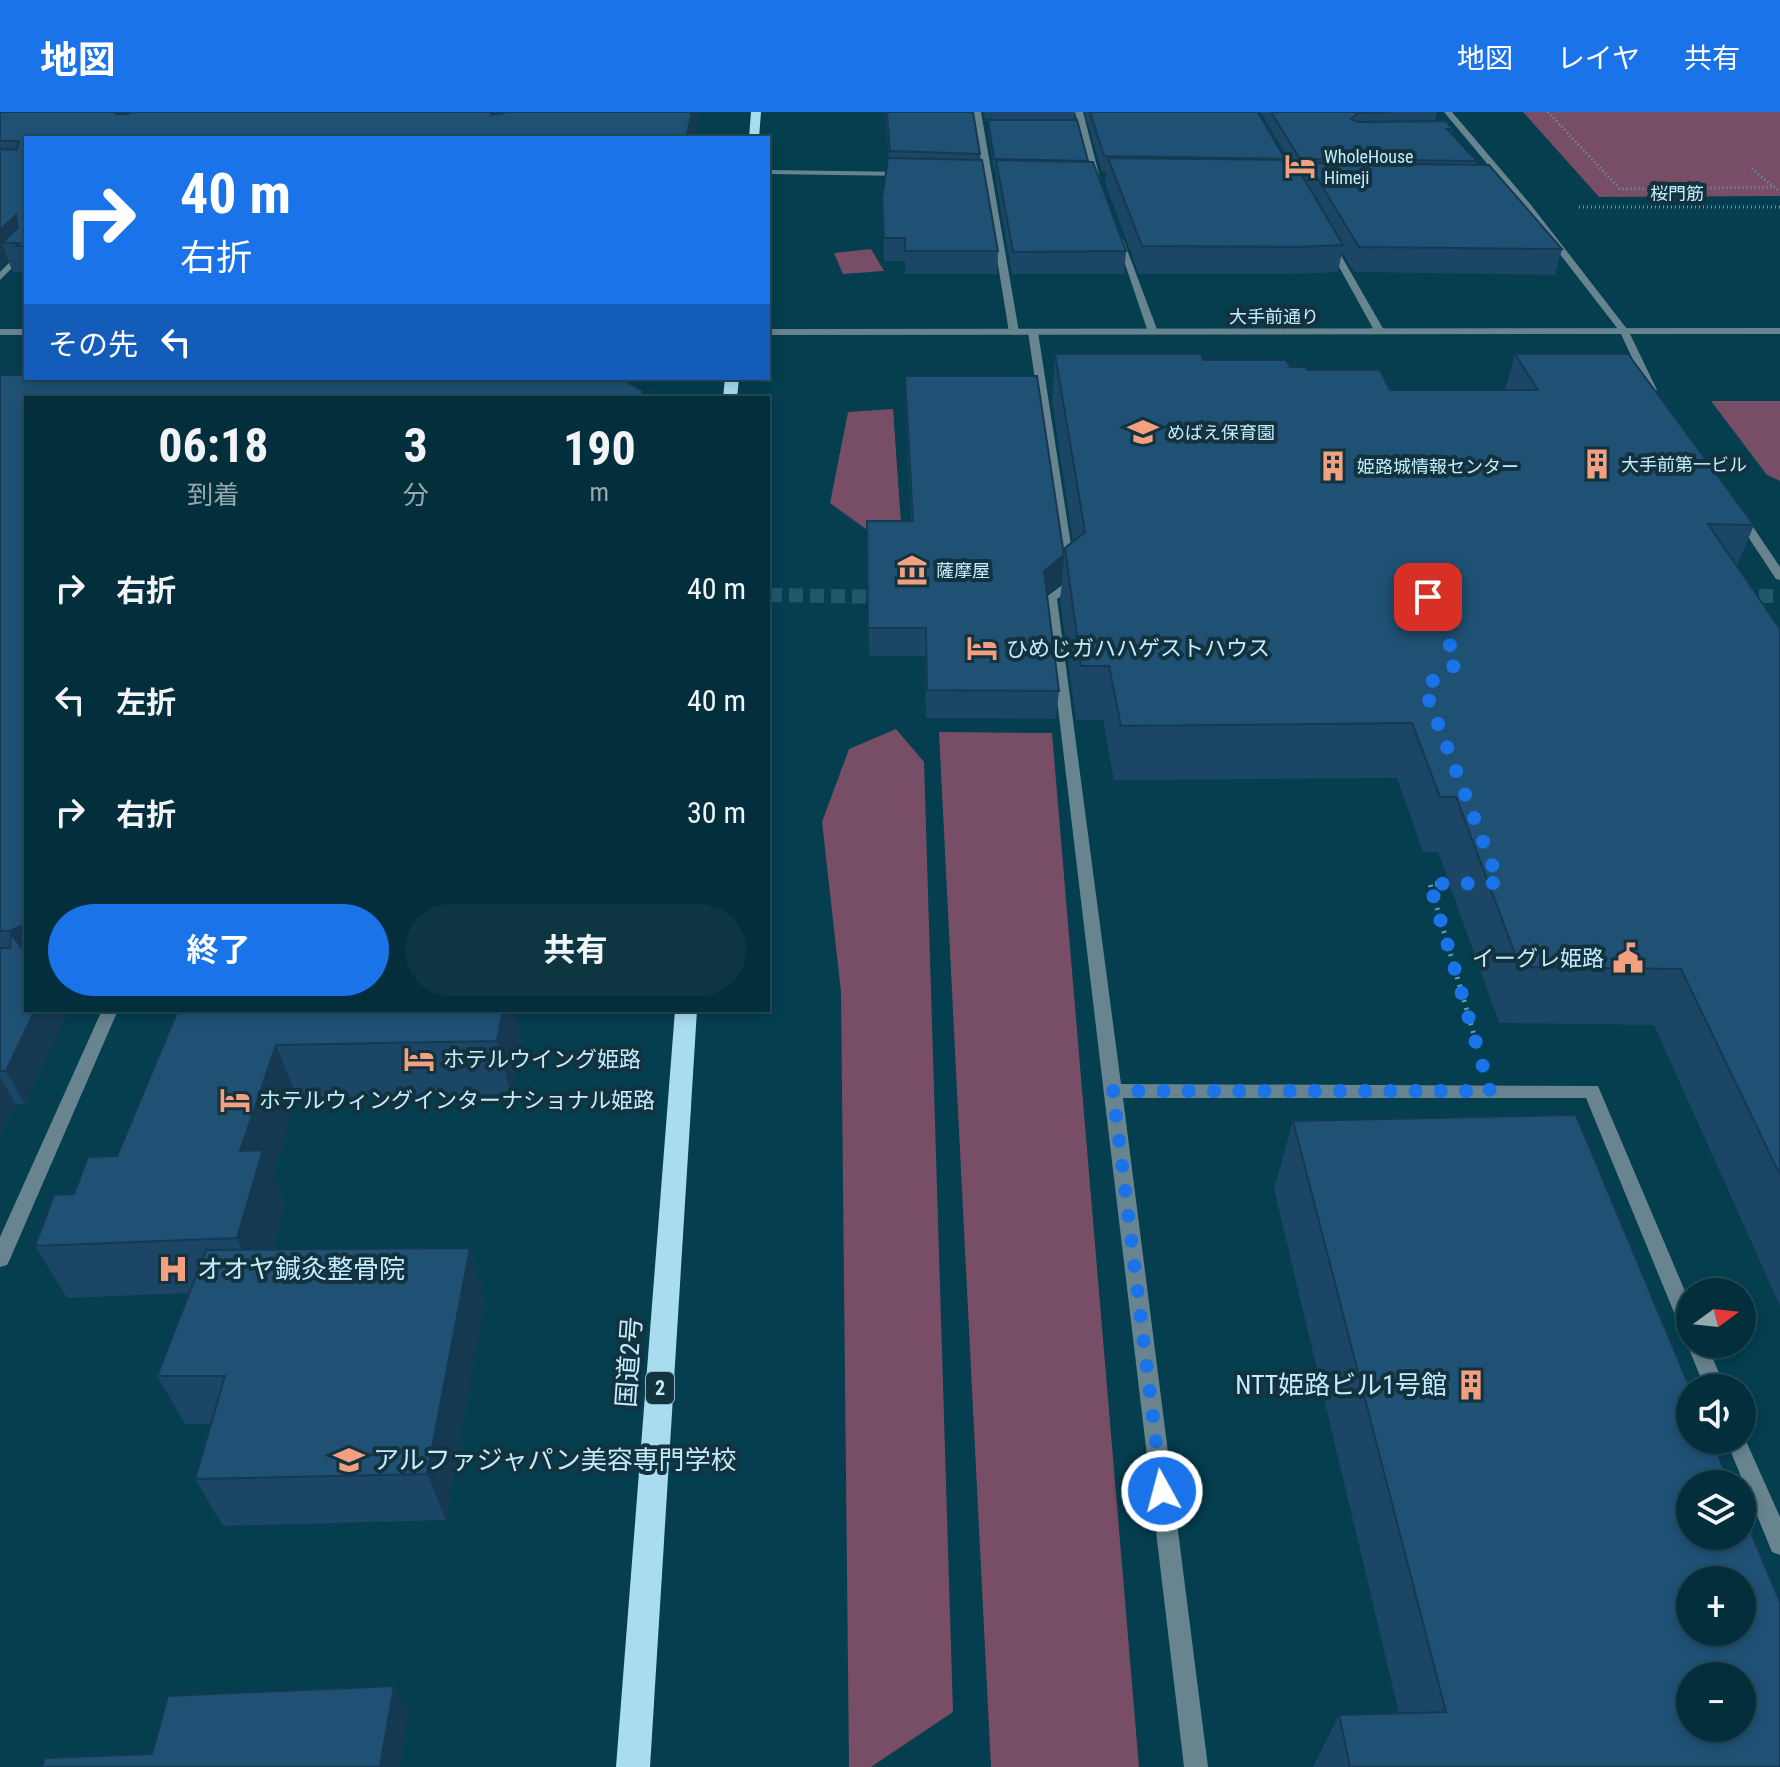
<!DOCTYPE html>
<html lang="ja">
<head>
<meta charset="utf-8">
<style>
	body { margin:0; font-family:"Roboto Condensed","Noto Sans JP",sans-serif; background:#0d3642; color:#f1f3f6; height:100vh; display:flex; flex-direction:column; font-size:30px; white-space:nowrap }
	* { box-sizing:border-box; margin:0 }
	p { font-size:26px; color:#97a8af }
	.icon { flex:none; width:44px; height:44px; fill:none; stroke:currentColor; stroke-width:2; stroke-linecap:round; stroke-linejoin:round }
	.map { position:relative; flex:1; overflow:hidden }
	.sheet { position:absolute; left:24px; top:284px; width:746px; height:616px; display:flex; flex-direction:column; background:#032e3b; border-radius:0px; box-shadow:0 4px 12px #0003,0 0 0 2px #244a55 }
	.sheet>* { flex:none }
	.top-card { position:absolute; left:24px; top:24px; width:746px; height:244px; border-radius:0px; box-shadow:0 4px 12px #0003,0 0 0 2px #244a55; background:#1a73e8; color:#fff; overflow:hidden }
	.needle { width:52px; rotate:75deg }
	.tools { position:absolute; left:1676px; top:1166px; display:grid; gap:16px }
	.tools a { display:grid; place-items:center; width:80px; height:80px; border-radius:50%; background:#032e3b; box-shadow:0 4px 12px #0003,0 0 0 2px #244a55; font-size:40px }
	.pin { position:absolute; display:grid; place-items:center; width:68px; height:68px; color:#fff; margin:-34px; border-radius:16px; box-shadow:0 4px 12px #0006 }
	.me { position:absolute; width:88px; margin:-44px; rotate:353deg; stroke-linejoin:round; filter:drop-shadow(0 0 6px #0008) }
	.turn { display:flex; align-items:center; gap:28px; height:168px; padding:0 24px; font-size:36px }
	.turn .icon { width:104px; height:104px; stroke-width:2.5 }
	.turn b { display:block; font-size:56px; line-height:68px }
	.then { display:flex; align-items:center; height:76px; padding:0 24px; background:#0003; gap:16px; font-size:30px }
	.eta { display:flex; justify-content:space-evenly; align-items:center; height:136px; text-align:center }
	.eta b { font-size:48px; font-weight:700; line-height:56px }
	.cta { display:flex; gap:16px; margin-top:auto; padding:16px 24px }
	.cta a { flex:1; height:92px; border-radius:48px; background:#1a73e8; color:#fff; font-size:32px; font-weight:700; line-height:92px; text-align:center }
	.cta a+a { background:#0d3642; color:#f1f3f6 }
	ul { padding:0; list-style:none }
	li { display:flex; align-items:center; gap:24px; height:112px; padding:0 24px }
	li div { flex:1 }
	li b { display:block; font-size:30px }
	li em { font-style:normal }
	header { display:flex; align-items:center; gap:48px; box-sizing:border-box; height:112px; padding:0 40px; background:#1a73e8; color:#fff }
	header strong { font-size:38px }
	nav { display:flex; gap:44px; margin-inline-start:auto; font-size:28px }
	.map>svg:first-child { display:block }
	.green { fill:#774e66 }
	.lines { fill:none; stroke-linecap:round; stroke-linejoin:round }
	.pedestrian-tunnel { stroke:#205869; stroke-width:14; stroke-dasharray:14 7; stroke-linecap:butt }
	.path-far1 { stroke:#689bac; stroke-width:3; stroke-dasharray:1 3; stroke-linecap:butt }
	.path { stroke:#689bac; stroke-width:5; stroke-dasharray:2 6; stroke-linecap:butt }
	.pedestrian { fill:#68848f; fill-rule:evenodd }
	.minor { fill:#68848f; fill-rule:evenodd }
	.tertiary { fill:#68848f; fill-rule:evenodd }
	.trunk { fill:#aadcf0; fill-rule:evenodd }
	.wall { fill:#1b4665 }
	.shaded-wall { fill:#163952 }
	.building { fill:#1f5175; stroke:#163952; stroke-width:2; fill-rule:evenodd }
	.route { stroke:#1a73e8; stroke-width:14; stroke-dasharray:0 25.2 }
	.labels { text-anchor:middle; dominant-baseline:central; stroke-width:8; stroke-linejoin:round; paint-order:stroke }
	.far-poi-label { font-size:18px; fill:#c1edfe; stroke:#14323d; text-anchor:start }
	.far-street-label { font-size:18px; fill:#c1edfe; stroke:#14323d }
	.shield { fill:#14323d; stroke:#8db5c4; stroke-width:2 }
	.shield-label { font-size:20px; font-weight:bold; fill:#c1edfe }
	.poi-label { font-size:22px; fill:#c1edfe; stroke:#14323d; text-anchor:start }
	.near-poi-label { font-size:26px; fill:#c1edfe; stroke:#14323d; text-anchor:start }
	.near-street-label { font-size:26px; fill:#c1edfe; stroke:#14323d }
</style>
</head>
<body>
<header>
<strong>地図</strong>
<nav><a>地図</a><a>レイヤ</a><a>共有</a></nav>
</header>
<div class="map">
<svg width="1780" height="1655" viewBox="0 0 1780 1655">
	<rect width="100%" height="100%" fill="#043e4f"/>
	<!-- green -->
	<g class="green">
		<polygon points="1523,0 1780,0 1780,84 1599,85"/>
		<polygon points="871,137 884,159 843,162 834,141"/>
		<polygon points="1711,289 1780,289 1780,369 1767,363"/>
		<polygon points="893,297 902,425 881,428 830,391 848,300"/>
		<polygon points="896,617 924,650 953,1600 871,1655 849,1655 841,880 822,710 849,637"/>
		<polygon points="939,620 1052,621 1139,1655 991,1655"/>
	</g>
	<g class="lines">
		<!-- pedestrian-tunnel -->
		<g class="pedestrian-tunnel">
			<polyline points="768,483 890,485"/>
			<polyline points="1738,484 1780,484"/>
		</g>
		<!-- path-far1 -->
		<g class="path-far1">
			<polyline points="1548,0 1620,77 1774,75"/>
			<polyline points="1752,57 1780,80"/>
			<polyline points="1579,95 1780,95"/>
		</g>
		<!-- path -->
		<polyline class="path" points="1453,772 1430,772 1479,940"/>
		<!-- pedestrian -->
		<polygon class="pedestrian" points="26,134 26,142 0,168 0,160"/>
		<!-- minor -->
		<g class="minor">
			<polygon points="973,0 981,0 1019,220 1014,223 1009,220"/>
			<polygon points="1075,0 1083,0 1102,74 1095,72"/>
			<polygon points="1444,0 1452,0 1531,93 1627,217 1627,221 1621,221 1525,97"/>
			<polygon points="768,58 907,60 911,62 907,64 768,62"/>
			<polygon points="1116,125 1123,127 1158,220 1156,222 1148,220"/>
			<polygon points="1328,131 1335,133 1385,220 1383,222 1375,220 1327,133"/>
			<polygon points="1033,217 1038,220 1077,472 1057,487 1121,972 1598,974 1690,1191 1690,1224 1683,1221 1680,1215 1586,986 1123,986 1208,1655 1184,1655 1045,486 1065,471 1028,220"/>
			<polygon points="102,898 118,898 10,1147 7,1153 0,1155 0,1125"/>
			<polygon points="1690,1226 1690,1232 1707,1232 1725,1276 1705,1276 1687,1232"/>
			<polygon points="1742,1320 1780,1405 1780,1443 1772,1440 1726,1328 1742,1328"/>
		</g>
		<!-- tertiary -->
		<g class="tertiary">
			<polygon points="1780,216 1780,222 1630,222 1657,278 1652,281 1647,278 1621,222 768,223 768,217"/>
			<rect x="0" y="217" width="26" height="6"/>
			<polygon points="1739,399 1743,400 1780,455 1780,468 1776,467 1733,402"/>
		</g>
		<!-- trunk -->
		<g class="trunk">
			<polygon points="751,0 761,0 759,26 749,26"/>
			<polygon points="725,266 739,266 737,286 723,286"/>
			<polygon points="675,898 697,898 650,1655 616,1655"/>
		</g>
	</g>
	<!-- wall -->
	<g class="wall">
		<polygon points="0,0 26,26 26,161 26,160 13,160 8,148 0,157"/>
		<polygon points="885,0 973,0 980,42 980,48 998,139 997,162 905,162 905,149 884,149 882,87 889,46"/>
		<polygon points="983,0 1075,0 1074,8 1088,50 1126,139 1124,162 1012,162 996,69 996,58 994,58 988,19 988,9 986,9"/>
		<polygon points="1084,0 1258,0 1285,48 1289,48 1260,0 1437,0 1435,9 1453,17 1452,22 1477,49 1477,53 1562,137 1555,163 1354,160 1342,140 1338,160 1292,162 1139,162 1105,71 1106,60 1102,60"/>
		<polygon points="1055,242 1203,248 1290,255 1390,278 1505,278 1515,242 1754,413 1737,454 1780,517 1780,1194 1654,913 1499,911 1438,740 1423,740 1397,666 1114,668 1103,608 1076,608 1060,488 1062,470 1047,482 1059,579 1056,607 926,606 925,544 869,544 867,409 911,409 905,289 905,264 1064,443 1065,436 1073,429 1052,289"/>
		<polygon points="0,263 643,279 644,286 26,286 26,898 66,904 25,992 16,992 0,1025"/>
		<polygon points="178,898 521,926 511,982 297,986 273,1062 285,1091 273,1138 470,1136 485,1186 446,1408 223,1414 195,1367 211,1312 185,1312 157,1264 189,1181 67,1186 35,1134 74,1082 117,1044"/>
		<polygon points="1293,1009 1780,1655 1313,1655 1339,1603 1399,1601 1274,1077"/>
	</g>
	<!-- shaded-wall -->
	<g class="shaded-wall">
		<polygon points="116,0 149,0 124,26"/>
		<polygon points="692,0 700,0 694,26 686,26"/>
		<polygon points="16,103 19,131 2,131 8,148 0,157 0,118"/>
		<polygon points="1064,443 1062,470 1042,486 1044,459"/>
		<polygon points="26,812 26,849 10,819"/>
		<polygon points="35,898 63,898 66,904 25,992 6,959"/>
		<polygon points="503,898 515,898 521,926 511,982 497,929"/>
		<polygon points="276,933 297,986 273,1062 285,1091 262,1178 237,1126 240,1039"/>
		<polygon points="0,966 16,992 0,1025"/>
		<polygon points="470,1136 485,1186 446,1408 427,1362"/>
		<polygon points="394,1574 409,1601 400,1655 380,1655"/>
	</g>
	<!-- building -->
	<g class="building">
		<polygon points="0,0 116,0 116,2 128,2 131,0 492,0 491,3 504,1 504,0 692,0 686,26 26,26 26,134 16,134 19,131 2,131 18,116 16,103 0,118 0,37 17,38 19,29 0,29"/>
		<polygon points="887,0 973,0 980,42 890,39"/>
		<polygon points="1090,0 1258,0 1285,47 1104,44"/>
		<polygon points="1271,0 1391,0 1358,1 1351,7 1358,10 1446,9 1453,17 1447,17 1477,49 1300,47"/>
		<polygon points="988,8 1077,8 1088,49 994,47"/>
		<polygon points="888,46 982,48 998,139 905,139 905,126 884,126 882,87"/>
		<polygon points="1108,46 1293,48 1343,133 1297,135 1142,134"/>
		<polygon points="996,48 1093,50 1126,139 1013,140"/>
		<polygon points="1308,51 1489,53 1562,137 1359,135"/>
		<polygon points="1055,242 1201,242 1203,248 1286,248 1290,255 1306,255 1307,258 1380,258 1390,278 1538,278 1515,242 1628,242 1754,413 1708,412 1780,517 1780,1063 1681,857 1520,855 1456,685 1440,685 1412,611 1121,614 1109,554 1081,554 1065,436 1085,420"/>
		<polygon points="0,263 26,263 26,266 620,266 643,279 641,286 26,286 26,812 10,819 0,819"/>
		<polygon points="905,264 1037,264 1064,443 1044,459 1059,579 927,578 926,516 868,516 867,409 913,409"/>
		<polygon points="11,822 26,841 26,898 35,898 6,959 0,959 0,836 10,836"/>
		<polygon points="178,898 503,898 497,929 276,933 240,1039 263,1038 237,1126 35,1134 54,1083 74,1082 88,1045 117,1044"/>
		<path d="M 1576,1003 L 1690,1276 L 1690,1328 L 1712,1328 L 1730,1372 L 1690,1372 L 1690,1424 L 1742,1424 L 1742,1399 L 1780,1490 L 1780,1655 L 1350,1655 L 1339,1603 L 1446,1600 L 1293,1009 ZM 1690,1468 L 1742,1468 L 1742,1520 L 1690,1520 ZM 1690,1564 L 1742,1564 L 1742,1616 L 1690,1616 Z"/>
		<polygon points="470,1136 427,1362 195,1367 225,1264 157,1264 206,1138"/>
		<polygon points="394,1574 380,1655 42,1655 45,1646 152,1642 168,1584"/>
	</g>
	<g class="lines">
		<!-- route -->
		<polyline class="route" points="1162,1379 1113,979 1490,979 1430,772 1499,771 1424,575 1458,551 1428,485"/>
	</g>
	<!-- icons -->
	<defs>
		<g id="hotel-bare" transform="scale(2.4)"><path d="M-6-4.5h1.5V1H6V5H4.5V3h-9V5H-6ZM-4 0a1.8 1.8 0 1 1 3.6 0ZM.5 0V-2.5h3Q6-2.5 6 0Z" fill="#f2a07f" stroke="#14323d" stroke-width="2.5" paint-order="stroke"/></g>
		<g id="school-bare" transform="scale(2.4)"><path d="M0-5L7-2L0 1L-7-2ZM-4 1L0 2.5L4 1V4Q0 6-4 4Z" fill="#f2a07f" stroke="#14323d" stroke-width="2.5" paint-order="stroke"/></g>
		<g id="building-bare" transform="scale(2.4)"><path d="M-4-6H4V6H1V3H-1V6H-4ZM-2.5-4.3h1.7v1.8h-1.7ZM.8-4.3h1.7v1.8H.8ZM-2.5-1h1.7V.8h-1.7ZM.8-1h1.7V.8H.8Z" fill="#f2a07f" stroke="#14323d" stroke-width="2.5" paint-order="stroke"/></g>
		<g id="museum-bare" transform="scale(2.4)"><path d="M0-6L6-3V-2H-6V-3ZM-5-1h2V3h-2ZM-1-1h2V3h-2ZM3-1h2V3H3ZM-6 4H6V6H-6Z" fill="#f2a07f" stroke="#14323d" stroke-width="2.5" paint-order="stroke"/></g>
		<g id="civic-bare" transform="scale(2.4)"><path d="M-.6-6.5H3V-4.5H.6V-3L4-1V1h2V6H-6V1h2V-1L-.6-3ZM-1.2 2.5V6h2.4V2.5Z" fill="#f2a07f" stroke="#14323d" stroke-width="2.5" paint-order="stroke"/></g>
		<g id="hospital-bare" transform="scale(2.4)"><path d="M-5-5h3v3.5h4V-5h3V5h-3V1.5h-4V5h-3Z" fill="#f2a07f" stroke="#14323d" stroke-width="2.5" paint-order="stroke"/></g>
		<g id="university-bare" transform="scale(2.4)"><path d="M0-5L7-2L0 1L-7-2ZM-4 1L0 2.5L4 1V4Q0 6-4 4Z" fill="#f2a07f" stroke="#14323d" stroke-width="2.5" paint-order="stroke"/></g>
	</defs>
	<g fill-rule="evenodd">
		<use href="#hotel-bare" x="1300" y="54"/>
		<use href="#school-bare" x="1143" y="320"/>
		<use href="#building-bare" x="1597" y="352"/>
		<use href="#building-bare" x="1333" y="354"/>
		<use href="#museum-bare" x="912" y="458"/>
		<use href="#hotel-bare" x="982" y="536"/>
		<use href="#civic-bare" x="1628" y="846"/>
		<use href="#hotel-bare" x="419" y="947"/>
		<use href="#hotel-bare" x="235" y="988"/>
		<use href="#hospital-bare" x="173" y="1157"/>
		<use href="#building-bare" x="1471" y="1273"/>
		<use href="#university-bare" x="349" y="1348"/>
	</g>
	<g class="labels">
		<!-- far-poi labels -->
		<g class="far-poi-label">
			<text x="1324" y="44">WholeHouse<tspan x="1324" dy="21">Himeji</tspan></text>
			<text x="1167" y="320">めばえ保育園</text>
			<text x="1621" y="352">大手前第一ビル</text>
			<text x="1357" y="354">姫路城情報センター</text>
			<text x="936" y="458">薩摩屋</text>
		</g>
		<!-- far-street labels -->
		<g class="far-street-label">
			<text x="1677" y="81">桜門筋</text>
			<text x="1274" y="204">大手前通り</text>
		</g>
		<!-- shield labels -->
		<rect class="shield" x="646" y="1260" width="28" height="32" rx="6"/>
		<g class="shield-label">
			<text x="660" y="1276">2</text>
		</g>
		<!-- poi labels -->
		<g class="poi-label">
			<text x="1006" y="536">ひめじガハハゲストハウス</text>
			<text x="1604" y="846" text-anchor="end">イーグレ姫路</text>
			<text x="443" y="947">ホテルウイング姫路</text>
			<text x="259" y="988">ホテルウィングインターナショナル姫路</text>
		</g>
		<!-- near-poi labels -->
		<g class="near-poi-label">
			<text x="197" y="1157">オオヤ鍼灸整骨院</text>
			<text x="1447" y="1273" text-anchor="end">NTT姫路ビル1号館</text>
			<text x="373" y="1348">アルファジャパン美容専門学校</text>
		</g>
		<!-- near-street labels -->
		<g class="near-street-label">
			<text transform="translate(629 1250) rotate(-86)">国道2号</text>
		</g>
	</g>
</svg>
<div class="tools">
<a><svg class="needle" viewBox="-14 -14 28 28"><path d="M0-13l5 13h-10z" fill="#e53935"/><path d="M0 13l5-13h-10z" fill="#97a8af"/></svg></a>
<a><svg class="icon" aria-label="sound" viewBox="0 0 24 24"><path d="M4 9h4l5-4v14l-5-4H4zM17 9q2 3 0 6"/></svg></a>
<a><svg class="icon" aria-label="layers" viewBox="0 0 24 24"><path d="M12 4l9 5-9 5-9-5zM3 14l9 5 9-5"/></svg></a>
<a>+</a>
<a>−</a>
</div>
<div class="pin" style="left:1428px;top:485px;background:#d93025"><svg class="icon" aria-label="arrive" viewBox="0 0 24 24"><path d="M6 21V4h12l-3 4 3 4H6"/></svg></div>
<svg class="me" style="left:1162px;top:1379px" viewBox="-20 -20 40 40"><circle r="17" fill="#1a73e8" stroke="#fff" stroke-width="3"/><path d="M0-11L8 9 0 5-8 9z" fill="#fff"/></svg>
<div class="top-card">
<div class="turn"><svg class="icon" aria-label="right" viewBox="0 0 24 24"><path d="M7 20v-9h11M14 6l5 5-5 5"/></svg><div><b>40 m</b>右折</div></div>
<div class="then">その先<svg class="icon" aria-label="left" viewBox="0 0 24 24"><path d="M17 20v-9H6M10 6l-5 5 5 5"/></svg></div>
</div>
<section class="sheet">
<div class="eta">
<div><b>06:18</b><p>到着</p></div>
<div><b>3</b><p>分</p></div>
<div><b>190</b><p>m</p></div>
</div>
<ul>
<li><svg class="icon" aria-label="right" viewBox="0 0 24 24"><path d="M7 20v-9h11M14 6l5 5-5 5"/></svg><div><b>右折</b></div><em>40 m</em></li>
<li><svg class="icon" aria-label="left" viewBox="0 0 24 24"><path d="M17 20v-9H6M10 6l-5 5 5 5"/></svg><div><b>左折</b></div><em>40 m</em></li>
<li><svg class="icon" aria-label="right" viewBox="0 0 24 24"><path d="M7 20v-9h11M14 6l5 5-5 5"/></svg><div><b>右折</b></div><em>30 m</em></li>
</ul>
<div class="cta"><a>終了</a><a>共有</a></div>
</section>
</div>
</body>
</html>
